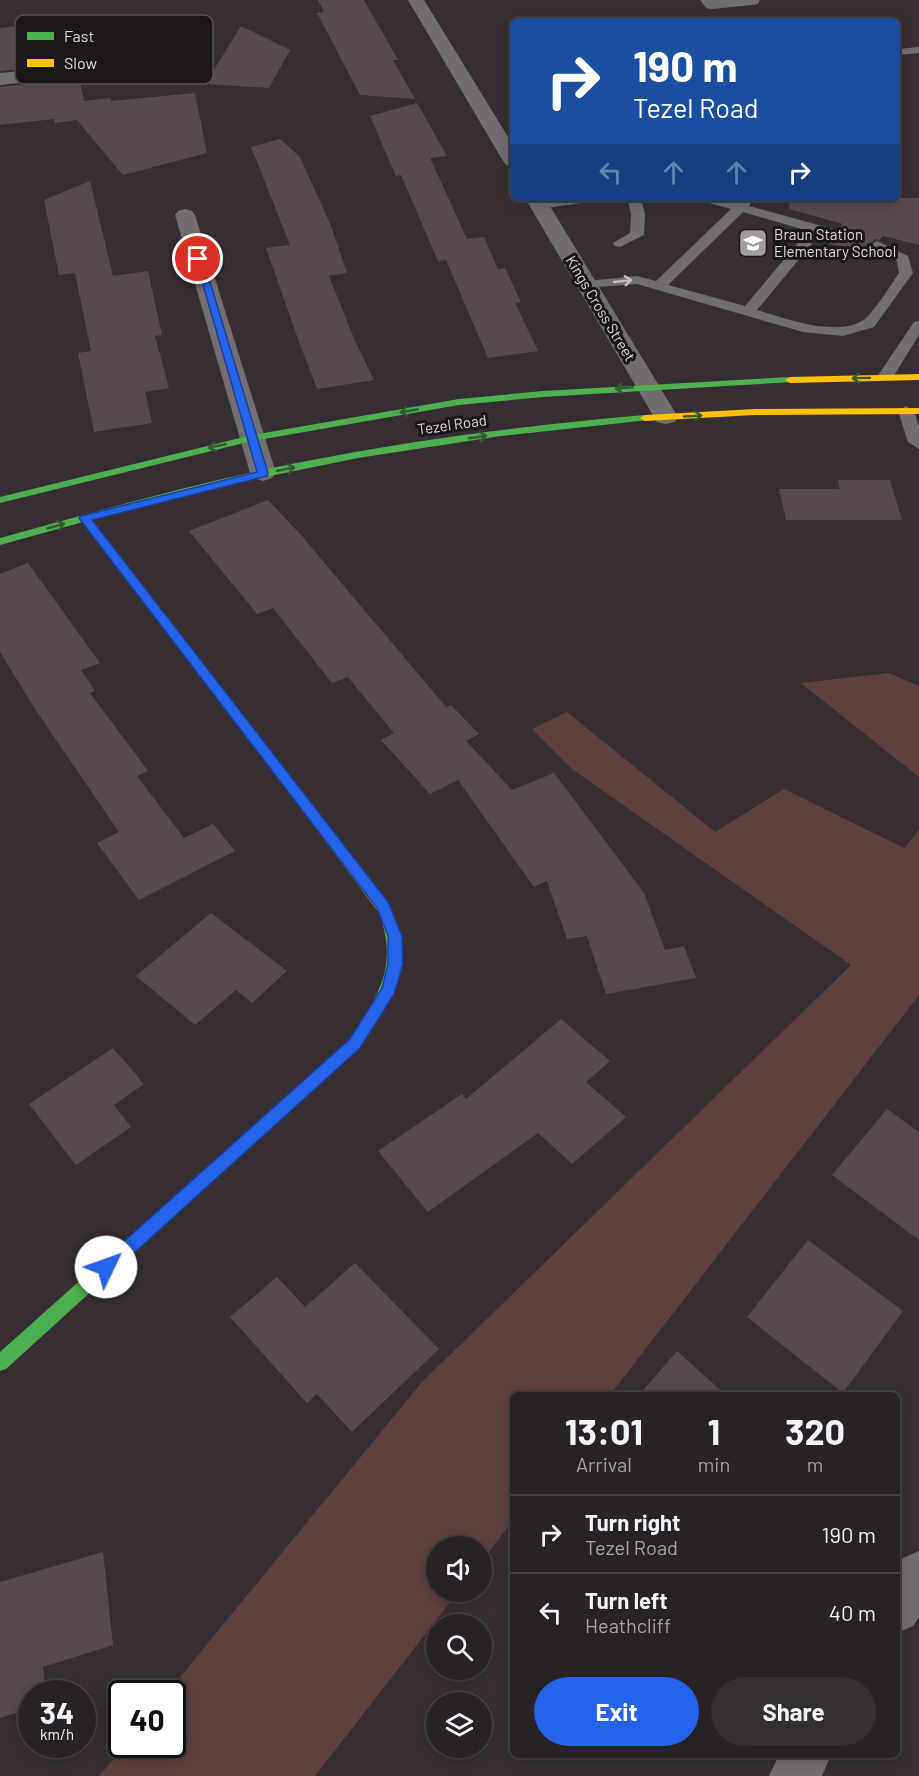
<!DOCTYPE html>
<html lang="en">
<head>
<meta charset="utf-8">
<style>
	body { margin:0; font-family:Barlow,sans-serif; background:#342f32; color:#f1f3f6; height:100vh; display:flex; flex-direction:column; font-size:22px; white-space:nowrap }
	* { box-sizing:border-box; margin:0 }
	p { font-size:20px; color:#a5a4a7 }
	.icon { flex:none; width:33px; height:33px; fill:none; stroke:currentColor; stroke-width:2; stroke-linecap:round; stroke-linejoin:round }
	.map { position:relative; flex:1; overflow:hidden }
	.panel { position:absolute; left:510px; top:1392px; width:390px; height:366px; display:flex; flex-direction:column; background:#282226; border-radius:9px; box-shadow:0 3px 15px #0003,0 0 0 2px #443f43 }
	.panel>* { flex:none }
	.guide { position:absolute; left:510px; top:18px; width:390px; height:183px; border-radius:9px; box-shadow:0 3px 15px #0003,0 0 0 2px #443f43; background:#1a4fa0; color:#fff; overflow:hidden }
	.controls { position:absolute; left:426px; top:1536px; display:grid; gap:12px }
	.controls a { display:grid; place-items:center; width:66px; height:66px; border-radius:50%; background:#282226; box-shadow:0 3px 15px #0003,0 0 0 2px #443f43; font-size:30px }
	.speed { position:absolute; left:18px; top:1680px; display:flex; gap:12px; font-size:30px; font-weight:700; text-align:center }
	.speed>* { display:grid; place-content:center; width:78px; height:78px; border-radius:50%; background:#282226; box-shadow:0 3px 15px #0003,0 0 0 2px #443f43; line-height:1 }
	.speed small { font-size:15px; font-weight:400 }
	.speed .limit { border:3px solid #111; border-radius:9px; background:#fff; color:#111 }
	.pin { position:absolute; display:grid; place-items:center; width:51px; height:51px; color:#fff; margin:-26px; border:3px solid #fff; border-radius:50%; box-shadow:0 2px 6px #0007 }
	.me { position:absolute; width:66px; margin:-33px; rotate:48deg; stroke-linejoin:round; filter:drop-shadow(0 0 4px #0008) }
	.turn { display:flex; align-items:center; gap:21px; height:126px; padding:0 24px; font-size:27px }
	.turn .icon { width:78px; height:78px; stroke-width:2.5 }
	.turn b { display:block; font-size:42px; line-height:51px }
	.lanes { display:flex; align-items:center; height:57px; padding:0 24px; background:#0003; justify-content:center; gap:30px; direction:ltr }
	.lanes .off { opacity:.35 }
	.eta { display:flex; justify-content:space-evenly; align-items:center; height:102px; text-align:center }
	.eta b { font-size:36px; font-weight:700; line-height:42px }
	.primary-button { display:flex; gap:12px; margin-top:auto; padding:12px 24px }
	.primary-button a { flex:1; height:69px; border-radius:36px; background:#2563eb; color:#fff; font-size:24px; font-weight:700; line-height:69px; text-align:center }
	.primary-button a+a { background:#342f32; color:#f1f3f6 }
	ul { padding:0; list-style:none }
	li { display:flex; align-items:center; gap:18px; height:78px; padding:0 24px; border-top:2px solid #443f43 }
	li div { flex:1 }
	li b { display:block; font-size:22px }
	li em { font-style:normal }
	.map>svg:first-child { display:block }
	.green { fill:#5e423f }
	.building { fill:#584b4f }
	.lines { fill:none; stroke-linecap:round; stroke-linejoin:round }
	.lane { fill:#726d71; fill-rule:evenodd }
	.street { fill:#726d71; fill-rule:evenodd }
	.fast { fill:#4caf50; fill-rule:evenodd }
	.slow { fill:#ffc107; fill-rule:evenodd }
	.oneway { stroke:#c4bcc0 }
	.oneway2 { stroke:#325b32 }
	.route { fill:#2563eb; stroke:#184099; stroke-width:1.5 }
	.labels { text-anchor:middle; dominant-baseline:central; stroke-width:6; stroke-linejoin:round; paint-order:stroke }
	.far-poi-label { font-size:15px; fill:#e0d6db; stroke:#1d1619; text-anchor:start }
	.far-street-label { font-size:15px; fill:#e0d6db; stroke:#1d1619 }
	.key { fill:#1d1619; stroke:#585053; stroke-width:1.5 }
	.key-label { font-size:16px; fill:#e0d6db }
</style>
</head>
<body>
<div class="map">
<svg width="919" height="1776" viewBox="0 0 919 1776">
	<rect width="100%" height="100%" fill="#362e32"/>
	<!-- green -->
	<g class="green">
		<polygon points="889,673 919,686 919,777 801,683"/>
		<polygon points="567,712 715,832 784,789 904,848 919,830 919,995 610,1395 513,1395 513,1520 482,1561 482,1546 436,1546 436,1592 458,1592 315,1776 99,1776 125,1745 172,1744 172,1694 167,1693 422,1382 851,965 572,769 532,729"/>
	</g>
	<!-- building -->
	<g class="building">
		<polygon points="318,0 364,0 398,60 393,60 415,99 360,95 317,13 324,12"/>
		<polygon points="65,21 75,64 0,71 0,28"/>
		<polygon points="241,26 290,50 269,88 205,84"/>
		<polygon points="79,78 84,101 110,98 111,101 195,93 207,153 123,175 77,120 55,123 54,119 0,125 0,87"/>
		<polygon points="417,103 447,156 430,158 467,239 484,237 498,269 505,268 521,302 515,303 538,351 488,358 446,260 438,261 401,175 396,176 370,116"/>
		<polygon points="280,139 300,157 331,226 347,273 329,276 355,341 374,380 317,389 298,339 266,248 290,245 251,147"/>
		<polygon points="90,181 113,276 148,271 162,335 155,336 169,388 145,392 152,423 94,432 78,353 91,351 75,273 59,275 44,200"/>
		<polygon points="790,198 919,198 919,245 883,236 880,240 876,239 868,244 873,249 870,254 828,243 831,239 836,240 843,236 844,233 839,229 843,224 789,209"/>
		<polygon points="838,480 890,480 902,520 786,520 779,489 840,489"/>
		<polygon points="268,500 301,535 446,707 451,705 479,734 466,741 512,790 554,773 644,893 665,950 684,946 696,978 606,994 587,936 567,939 547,881 534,887 458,780 430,794 381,740 394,733 348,677 332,683 273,608 257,614 189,531"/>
		<polygon points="28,563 100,663 81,670 95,691 90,693 148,771 137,776 184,838 213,824 235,851 139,900 97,843 119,832 35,709 0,652 0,574"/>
		<polygon points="211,913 287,971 252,1003 236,990 195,1025 136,976"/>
		<polygon points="561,1019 610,1061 586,1082 626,1117 572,1164 538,1133 428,1212 378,1151 462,1094 466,1099"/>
		<polygon points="113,1048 144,1084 114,1105 131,1127 76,1165 29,1104"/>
		<polygon points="887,1109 919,1132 919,1240 832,1175"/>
		<polygon points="808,1240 903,1311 843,1393 747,1317"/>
		<polygon points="355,1263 439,1349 352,1432 317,1394 307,1403 230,1317 277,1277 305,1307"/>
		<polygon points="677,1351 726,1395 639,1395"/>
		<polygon points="103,1552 113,1645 43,1667 46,1694 32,1694 32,1708 0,1718 0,1582"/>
	</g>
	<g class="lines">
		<!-- lane -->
		<g class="lane">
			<polygon points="919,47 919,53 897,55 897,49"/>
			<polygon points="561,198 595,198 588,202 539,209 532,205 534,202"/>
			<polygon points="627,198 641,198 645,214 644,235 620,247 615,246 613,243 630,233 631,214"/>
			<path d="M 700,198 L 721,198 L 738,203 L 743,198 L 755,198 L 749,206 L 840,231 L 842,234 L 835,238 L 820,234 L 757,310 C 786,318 834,337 862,321 C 871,317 892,283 899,273 L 897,261 L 870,245 L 877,241 L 908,256 L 913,273 L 874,327 L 843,336 L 803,332 L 637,284 L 582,288 L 580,285 L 587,281 L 637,276 L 656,281 L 731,209 L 702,201 ZM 743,212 L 808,231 L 745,306 L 668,285 Z"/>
			<polygon points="919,321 919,335 893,377 890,380 880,380 877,377 914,322"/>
			<polygon points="906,406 914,411 919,427 919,449 908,442 898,411"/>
		</g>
		<!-- street -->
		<g class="street">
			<polygon points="408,0 424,0 513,145 513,167 506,165 503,161"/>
			<polygon points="700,0 760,0 758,4 752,5 712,9 706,8"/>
			<polygon points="137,60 143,61 146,65 143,69 0,85 0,73"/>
			<polygon points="525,198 545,198 678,417 675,422 666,424 657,422 654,417"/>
			<polygon points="185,209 192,211 195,215 276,473 272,478 263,481 254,478 250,473 175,215 178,211"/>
			<polygon points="919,1551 919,1617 913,1626 897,1633 897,1567 903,1558"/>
			<polygon points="779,1755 831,1755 822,1776 769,1776"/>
		</g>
		<!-- fast -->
		<g class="fast">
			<polygon points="790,377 793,378 793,382 543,397 459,405 252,441 0,503 0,497 252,435 459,399 543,391"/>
			<path d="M 645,415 L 650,418 L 649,420 L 501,436 L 358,458 L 230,484 L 92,520 L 272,753 L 274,756 L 272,759 L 264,759 L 83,522 L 0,545 L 0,538 C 87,514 174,489 263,470 C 389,443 517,426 645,415 Z"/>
			<path d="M 385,905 L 390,906 C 417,960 390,1002 360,1047 L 6,1369 L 0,1371 L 0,1352 L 350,1039 C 380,992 399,966 378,910 L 380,906 Z"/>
		</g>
		<!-- slow -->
		<g class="slow">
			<polygon points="919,374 919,380 790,383 785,380 790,377"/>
			<polygon points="919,408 919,414 755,415 645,421 640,418 645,415 755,409"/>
			<polygon points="268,751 272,753 390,906 392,910 390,914 380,914 264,759 262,756 264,753"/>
		</g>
	</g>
	<!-- one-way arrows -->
	<defs><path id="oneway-shaft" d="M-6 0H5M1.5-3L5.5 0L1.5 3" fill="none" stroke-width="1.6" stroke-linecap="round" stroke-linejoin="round" transform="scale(1.5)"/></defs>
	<use class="oneway" href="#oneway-shaft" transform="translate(623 281) rotate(-6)"/>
	<g class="oneway2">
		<use href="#oneway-shaft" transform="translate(861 378) rotate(179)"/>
		<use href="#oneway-shaft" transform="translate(624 388) rotate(176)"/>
		<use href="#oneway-shaft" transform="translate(409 411) rotate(170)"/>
		<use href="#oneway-shaft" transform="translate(693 416) rotate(-3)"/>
		<use href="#oneway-shaft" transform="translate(478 437) rotate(-8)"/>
		<use href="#oneway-shaft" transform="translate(217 446) rotate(167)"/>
		<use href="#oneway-shaft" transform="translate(286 469) rotate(-11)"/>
		<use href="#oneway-shaft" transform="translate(56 526) rotate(-16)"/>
	</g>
	<!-- route -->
	<polygon class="route" points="195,257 203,259 268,473 267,476 92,520 388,902 402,936 403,964 394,994 360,1048 112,1273 106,1275 101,1273 98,1267 101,1262 350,1039 382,988 388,964 388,936 377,908 79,518 81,516 257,472"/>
	<!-- icons -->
	<defs>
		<g id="school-square" transform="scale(1.5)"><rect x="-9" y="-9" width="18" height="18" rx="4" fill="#a49ba0" stroke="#1d1619"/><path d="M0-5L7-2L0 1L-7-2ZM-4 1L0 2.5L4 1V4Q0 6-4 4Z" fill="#fff"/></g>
	</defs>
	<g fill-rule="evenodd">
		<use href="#school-square" x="753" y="243"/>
	</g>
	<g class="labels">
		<!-- far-poi labels -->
		<g class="far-poi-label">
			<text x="774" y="234">Braun Station<tspan x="774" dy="17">Elementary School</tspan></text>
		</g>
		<!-- far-street labels -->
		<g class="far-street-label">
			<text transform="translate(601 308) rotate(59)">Kings Cross Street</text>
			<text transform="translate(452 424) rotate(-8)">Tezel Road</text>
		</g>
	</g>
	<!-- legend -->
	<rect x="15" y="15" width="198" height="69" rx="9" class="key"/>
	<rect x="27" y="32" width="27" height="8" fill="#4caf50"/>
	<rect x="27" y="59" width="27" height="8" fill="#ffc107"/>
	<g class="key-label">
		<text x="64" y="42">Fast</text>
		<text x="64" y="69">Slow</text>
	</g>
</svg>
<div class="controls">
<a><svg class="icon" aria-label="sound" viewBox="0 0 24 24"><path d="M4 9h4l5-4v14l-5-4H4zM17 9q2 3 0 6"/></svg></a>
<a><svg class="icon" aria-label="search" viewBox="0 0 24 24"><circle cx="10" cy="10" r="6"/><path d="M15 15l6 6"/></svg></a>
<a><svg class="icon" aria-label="layers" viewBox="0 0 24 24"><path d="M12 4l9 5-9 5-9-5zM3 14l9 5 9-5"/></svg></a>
</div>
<div class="speed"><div>34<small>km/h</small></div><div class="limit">40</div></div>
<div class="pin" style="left:198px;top:259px;background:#d93025"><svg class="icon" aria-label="arrive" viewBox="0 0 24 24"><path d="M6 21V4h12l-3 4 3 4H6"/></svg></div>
<svg class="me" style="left:106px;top:1267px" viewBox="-20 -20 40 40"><circle r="19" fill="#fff"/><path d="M0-13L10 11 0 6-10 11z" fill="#2563eb"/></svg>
<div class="guide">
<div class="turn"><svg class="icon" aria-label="right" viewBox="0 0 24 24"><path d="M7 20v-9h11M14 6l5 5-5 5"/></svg><div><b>190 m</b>Tezel Road</div></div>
<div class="lanes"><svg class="icon off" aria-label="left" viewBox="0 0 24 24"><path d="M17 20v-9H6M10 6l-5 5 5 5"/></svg><svg class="icon off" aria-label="ahead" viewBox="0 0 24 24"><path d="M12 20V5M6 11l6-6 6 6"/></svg><svg class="icon off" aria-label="ahead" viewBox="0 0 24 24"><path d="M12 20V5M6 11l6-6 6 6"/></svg><svg class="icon" aria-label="right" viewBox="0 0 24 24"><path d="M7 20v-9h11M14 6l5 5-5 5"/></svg></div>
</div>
<section class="panel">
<div class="eta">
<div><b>13:01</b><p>Arrival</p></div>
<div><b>1</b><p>min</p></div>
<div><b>320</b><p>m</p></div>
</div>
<ul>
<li><svg class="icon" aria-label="right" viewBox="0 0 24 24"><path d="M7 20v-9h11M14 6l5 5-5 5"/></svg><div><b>Turn right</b><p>Tezel Road</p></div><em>190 m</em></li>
<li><svg class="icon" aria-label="left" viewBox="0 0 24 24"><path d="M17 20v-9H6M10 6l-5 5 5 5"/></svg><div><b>Turn left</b><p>Heathcliff</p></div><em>40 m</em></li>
</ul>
<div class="primary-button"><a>Exit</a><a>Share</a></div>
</section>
</div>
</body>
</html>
